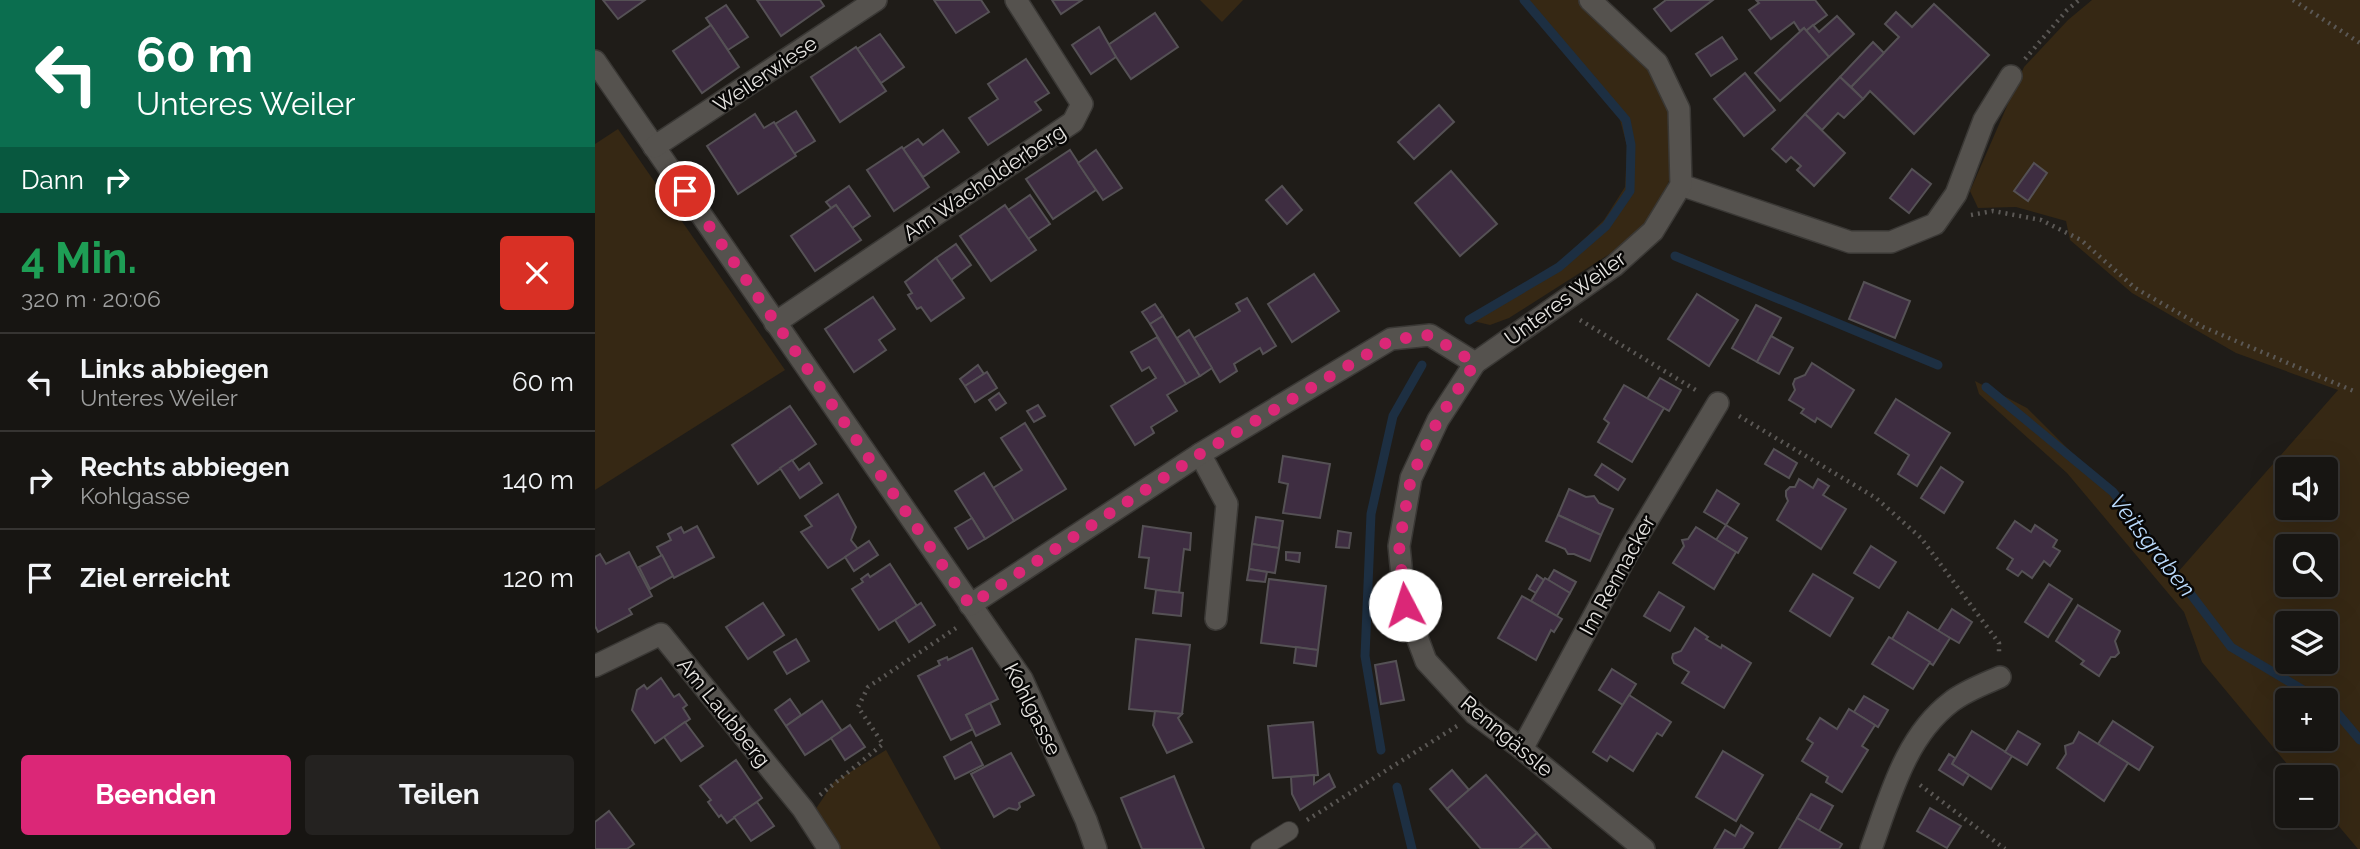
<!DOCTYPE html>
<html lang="de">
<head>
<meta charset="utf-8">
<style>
	body { margin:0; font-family:Raleway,sans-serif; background:#242220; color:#f1f3f6; height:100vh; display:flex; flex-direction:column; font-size:26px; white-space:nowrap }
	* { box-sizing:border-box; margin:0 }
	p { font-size:23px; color:#9e9f9f }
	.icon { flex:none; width:38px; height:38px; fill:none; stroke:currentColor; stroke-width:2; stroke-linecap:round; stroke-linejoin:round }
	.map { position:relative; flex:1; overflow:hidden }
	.sheet { display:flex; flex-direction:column; background:#171512; width:595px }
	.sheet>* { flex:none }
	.hud { background:#0b6e4f; color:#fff; overflow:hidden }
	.controls { position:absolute; left:1680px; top:457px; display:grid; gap:14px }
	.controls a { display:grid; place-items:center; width:63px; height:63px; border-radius:7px; background:#171512; box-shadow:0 7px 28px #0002,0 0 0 2px #363432; font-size:35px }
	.pin { position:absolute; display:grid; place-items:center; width:60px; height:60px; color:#fff; margin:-30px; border:4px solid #fff; border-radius:50%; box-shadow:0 2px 7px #0007 }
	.me { position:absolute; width:77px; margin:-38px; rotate:355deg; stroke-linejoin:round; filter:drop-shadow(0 0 5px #0008) }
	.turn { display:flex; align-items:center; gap:24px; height:147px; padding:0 21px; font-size:32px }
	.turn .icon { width:91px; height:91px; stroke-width:2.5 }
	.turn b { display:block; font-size:49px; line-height:60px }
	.then { display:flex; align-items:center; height:66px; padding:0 21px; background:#0003; gap:14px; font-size:26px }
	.round { display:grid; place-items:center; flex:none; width:74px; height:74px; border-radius:7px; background:#242220 }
	.head { display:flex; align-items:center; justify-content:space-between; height:119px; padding:0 21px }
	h1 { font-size:42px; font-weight:700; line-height:52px; color:#1e9e55 }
	.cta { display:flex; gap:14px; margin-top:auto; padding:14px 21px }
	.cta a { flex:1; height:80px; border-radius:7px; background:#db2777; color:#fff; font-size:28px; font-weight:700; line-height:80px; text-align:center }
	.cta a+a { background:#242220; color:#f1f3f6 }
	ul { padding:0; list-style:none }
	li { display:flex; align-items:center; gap:21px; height:98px; padding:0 21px; border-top:2px solid #363432 }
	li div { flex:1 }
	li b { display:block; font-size:26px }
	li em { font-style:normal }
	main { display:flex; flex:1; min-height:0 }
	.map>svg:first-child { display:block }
	.green { fill:#362814; fill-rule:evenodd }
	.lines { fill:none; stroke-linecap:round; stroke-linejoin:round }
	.stream { stroke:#1d2f42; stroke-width:9 }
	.building { fill:#3e2d41; stroke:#555155; stroke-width:2 }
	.lane-casing { stroke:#3a3835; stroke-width:20 }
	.street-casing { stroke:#3a3835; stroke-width:24 }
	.path { stroke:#5b5855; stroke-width:4.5; stroke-dasharray:2 5; stroke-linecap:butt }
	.lane { stroke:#55524e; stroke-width:18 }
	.street { stroke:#55524e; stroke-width:21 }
	.route { stroke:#db2777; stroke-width:12; stroke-dasharray:0 21.6 }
	.labels { text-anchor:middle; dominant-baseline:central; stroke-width:5; stroke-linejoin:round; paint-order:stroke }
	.street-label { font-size:21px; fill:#e6e4e1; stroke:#080706 }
	.water-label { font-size:23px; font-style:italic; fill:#bbdbfd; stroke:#080706 }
</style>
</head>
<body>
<main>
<section class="sheet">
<div class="hud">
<div class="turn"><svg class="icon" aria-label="left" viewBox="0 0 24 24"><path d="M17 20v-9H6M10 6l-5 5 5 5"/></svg><div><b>60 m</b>Unteres Weiler</div></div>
<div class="then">Dann<svg class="icon" aria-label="right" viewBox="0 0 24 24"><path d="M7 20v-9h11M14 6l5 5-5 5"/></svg></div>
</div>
<div class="head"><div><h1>4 Min.</h1><p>320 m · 20:06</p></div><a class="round" style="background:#d93025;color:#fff"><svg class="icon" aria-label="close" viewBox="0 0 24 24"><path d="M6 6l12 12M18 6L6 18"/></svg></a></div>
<ul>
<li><svg class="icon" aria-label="left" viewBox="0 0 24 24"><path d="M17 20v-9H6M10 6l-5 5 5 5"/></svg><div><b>Links abbiegen</b><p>Unteres Weiler</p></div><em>60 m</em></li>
<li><svg class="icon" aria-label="right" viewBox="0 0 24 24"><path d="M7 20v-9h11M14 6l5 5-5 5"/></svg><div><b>Rechts abbiegen</b><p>Kohlgasse</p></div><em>140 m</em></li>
<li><svg class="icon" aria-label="arrive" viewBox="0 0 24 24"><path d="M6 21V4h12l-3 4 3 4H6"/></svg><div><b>Ziel erreicht</b></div><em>120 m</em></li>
</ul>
<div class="cta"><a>Beenden</a><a>Teilen</a></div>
</section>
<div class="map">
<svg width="1765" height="849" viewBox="0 0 1765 849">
	<rect width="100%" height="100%" fill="#1f1c18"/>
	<!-- green -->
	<g class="green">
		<polygon points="605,0 648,0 627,22"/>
		<polygon points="928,0 987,0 1059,71 1075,116 1080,168 1056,220 1024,248 914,318 895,325 878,321 962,265 1009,220 1030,187 1032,146 1022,109"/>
		<path d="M 1497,0 L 1765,0 L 1765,849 L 1763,849 L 1731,811 L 1731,777 L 1703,777 L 1607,662 L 1589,612 L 1472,473 L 1384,394 L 1380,381 L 1432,408 L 1545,521 L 1583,572 L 1743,390 L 1641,353 L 1537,293 L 1475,240 L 1471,221 L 1421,207 L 1383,208 L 1375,191 L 1429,67 L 1473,20 ZM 1692,469 L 1731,469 L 1731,508 L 1692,508 ZM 1692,546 L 1731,546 L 1731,584 L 1692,584 ZM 1692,623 L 1731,623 L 1731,662 L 1692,662 ZM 1692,700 L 1731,700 L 1731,738 L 1692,738 Z"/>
		<polygon points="23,129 190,370 0,490 0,144"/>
		<polygon points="291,750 346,849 246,849 220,810 239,782"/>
	</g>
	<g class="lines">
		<!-- stream -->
		<g class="stream">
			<polyline points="1080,256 1343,365"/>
			<polyline points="874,320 964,267 1011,226 1035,191 1036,145 1031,120 929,0"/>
			<polyline points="1391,387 1518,492 1636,647 1725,700"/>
			<polyline points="1731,704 1738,708 1765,740"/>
			<polyline points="786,750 770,656 776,514 798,416 827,365"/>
			<polyline points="802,787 817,849"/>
		</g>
	</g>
	<!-- building -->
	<g class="building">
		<polygon points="8,0 50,0 23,19"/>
		<polygon points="162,0 225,0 229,6 186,36"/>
		<polygon points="339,0 386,0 394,12 361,33"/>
		<polygon points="457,0 487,0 466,14"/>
		<polygon points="1071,0 1118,0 1076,31 1059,9"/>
		<polygon points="1161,0 1220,0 1232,15 1211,31 1209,28 1205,31 1199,22 1176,39 1154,10 1164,3"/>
		<polygon points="1339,4 1394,55 1319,134 1275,91 1268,99 1256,87 1304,37 1290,24 1301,12 1317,27"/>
		<polygon points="131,5 153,37 133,50 111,18"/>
		<polygon points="560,13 583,47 536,79 513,45"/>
		<polygon points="1242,16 1259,34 1234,57 1211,31 1218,25 1224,32"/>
		<polygon points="116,25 144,67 107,93 78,51"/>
		<polygon points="504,27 521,57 496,74 477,45"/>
		<polygon points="1209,28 1234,57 1185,101 1160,73"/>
		<polygon points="285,34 309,67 286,83 262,49"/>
		<polygon points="1127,37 1142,59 1116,76 1101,54"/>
		<polygon points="1278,42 1289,53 1256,87 1245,77"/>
		<polygon points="261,47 291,91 245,122 216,77"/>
		<polygon points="431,59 454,93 440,102 446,110 393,145 374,118 403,99 393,84"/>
		<polygon points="1150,73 1180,110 1149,136 1119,99"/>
		<polygon points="1245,77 1268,99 1249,118 1243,113 1227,130 1210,114"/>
		<polygon points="844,105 859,122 819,159 803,142"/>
		<polygon points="201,111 220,141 199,154 180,124"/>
		<polygon points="160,114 169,128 179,122 201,156 143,194 112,146"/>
		<polygon points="1210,114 1250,153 1219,186 1202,170 1206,166 1196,157 1191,162 1177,149"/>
		<polygon points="348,130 364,152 328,177 308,149 323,139 328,145"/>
		<polygon points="307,147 334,187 299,211 272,170"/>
		<polygon points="475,150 501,190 458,219 431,179"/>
		<polygon points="501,150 527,188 508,200 483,163"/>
		<polygon points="1439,163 1452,173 1433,201 1419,191"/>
		<polygon points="1317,169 1336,184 1314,213 1295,198"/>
		<polygon points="856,171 902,224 865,256 820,203"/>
		<polygon points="254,186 275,216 257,228 241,205 236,208 231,202"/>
		<polygon points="687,186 707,210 692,224 671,200"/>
		<polygon points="435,195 455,224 433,239 413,210"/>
		<polygon points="241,205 266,240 220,271 196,236"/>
		<polygon points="410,205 441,250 396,281 365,236"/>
		<polygon points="361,244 376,265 356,280 341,258"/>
		<polygon points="341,258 369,298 336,321 326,307 322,309 313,295 317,293 310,282"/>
		<polygon points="719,274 744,311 697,342 673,304"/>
		<polygon points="1269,282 1315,301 1300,338 1254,319"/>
		<polygon points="1102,294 1143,320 1114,366 1073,339"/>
		<polygon points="278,297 300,329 284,340 291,350 259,372 230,329"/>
		<polygon points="652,298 681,346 668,354 665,348 639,364 642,371 625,382 599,338 645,311 641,304"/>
		<polygon points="560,304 568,316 555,324 547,312"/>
		<polygon points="1161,305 1186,318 1162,362 1137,348"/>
		<polygon points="568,316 605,376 591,384 555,324"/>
		<polygon points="594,330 617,368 605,376 582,338"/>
		<polygon points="1176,336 1198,348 1184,374 1162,362"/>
		<polygon points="562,337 591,384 572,395 582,411 556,427 559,433 540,445 516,406 561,378 554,367 547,371 536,352"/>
		<polygon points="1217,363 1259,390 1236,427 1222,418 1220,422 1206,413 1209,409 1194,400 1200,390 1198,384 1200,379 1210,375"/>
		<polygon points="383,365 389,374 370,386 365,379"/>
		<polygon points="392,372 402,388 380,402 370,386"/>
		<polygon points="1065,378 1086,390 1074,411 1052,399"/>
		<polygon points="1029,385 1069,408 1037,462 1003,442 1014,423 1009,419"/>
		<polygon points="404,393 411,403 401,410 394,400"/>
		<polygon points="1301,399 1355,433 1322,486 1303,474 1314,455 1280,433"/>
		<polygon points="443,405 450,416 439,422 432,411"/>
		<polygon points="195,406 221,444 163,484 137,445"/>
		<polygon points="430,423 471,489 419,521 398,488 427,470 406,438"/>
		<polygon points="1179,449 1202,463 1194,478 1170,464"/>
		<polygon points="688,456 735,464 725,518 688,513 693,484 684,482"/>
		<polygon points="197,460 204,470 214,463 227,483 205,498 185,468"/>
		<polygon points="1007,464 1030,479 1023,490 1000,475"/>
		<polygon points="1346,467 1368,482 1349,513 1326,498"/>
		<polygon points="389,473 419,521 390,539 360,491"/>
		<polygon points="1204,479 1218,488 1223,479 1234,486 1228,495 1251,509 1226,549 1182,520 1193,501 1191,496 1191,491 1195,487 1200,487"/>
		<polygon points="974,489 991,497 999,496 1004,503 1018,509 1006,535 963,515"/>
		<polygon points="1122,490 1144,504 1131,525 1109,512"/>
		<polygon points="243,494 261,527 256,540 263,549 233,568 206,532 217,526 210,516"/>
		<polygon points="963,515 1006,535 995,561 979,554 973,554 970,549 951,541"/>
		<polygon points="661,517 688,521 684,548 657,544"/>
		<polygon points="377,518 390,539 373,549 360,528"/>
		<polygon points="1420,521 1436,532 1440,525 1462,540 1458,547 1465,551 1455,566 1449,561 1437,578 1427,571 1423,576 1412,569 1418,559 1402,548"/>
		<polygon points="1131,525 1152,538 1143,553 1121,540"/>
		<polygon points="102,526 119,557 79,578 62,547 76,540 73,534 86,527 89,533"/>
		<polygon points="548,526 596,533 595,550 589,549 584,593 550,588 554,558 544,557"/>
		<polygon points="1101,527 1141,552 1119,589 1078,563 1089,546 1087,540 1093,539"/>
		<polygon points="743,531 756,533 754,548 741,547"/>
		<polygon points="274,541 283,555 259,571 250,557"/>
		<polygon points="657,544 684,548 680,573 654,569"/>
		<polygon points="1276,546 1301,562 1284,588 1259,573"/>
		<polygon points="34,552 57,596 34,609 37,614 3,632 0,626 0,557 5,554 11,564"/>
		<polygon points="691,552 705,553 704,562 691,560"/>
		<polygon points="67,555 78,576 55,589 44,567"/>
		<polygon points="295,564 322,606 284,630 257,589 268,582 266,579 273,574 275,577"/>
		<polygon points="654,569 672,572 670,582 652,580"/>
		<polygon points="959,570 981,582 975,593 953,580"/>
		<polygon points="1218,574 1258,598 1235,636 1195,611"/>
		<polygon points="942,575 949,580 941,593 934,589"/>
		<polygon points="950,578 975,593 962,616 936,601"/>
		<polygon points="674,579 731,586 723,650 666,643"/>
		<polygon points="1454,584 1477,599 1453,637 1430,622"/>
		<polygon points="561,590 588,593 586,616 558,613"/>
		<polygon points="1064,592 1089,607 1075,631 1049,616"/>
		<polygon points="927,596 967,619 959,632 956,630 941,660 903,638"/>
		<polygon points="168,603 189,635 153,659 131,627"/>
		<polygon points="326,603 340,625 314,642 300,620"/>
		<polygon points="1483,605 1525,631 1520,641 1524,653 1520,657 1516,657 1504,676 1486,664 1489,661 1461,641"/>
		<polygon points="1357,609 1377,622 1364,643 1343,631"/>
		<polygon points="1313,612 1355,638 1338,665 1297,639"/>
		<polygon points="1100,628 1113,637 1111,639 1126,648 1127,645 1156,663 1129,708 1087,683 1094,672 1079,663 1077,658 1078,654 1086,651"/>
		<polygon points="1294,637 1335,662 1318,689 1277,664"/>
		<polygon points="201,639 214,661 192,674 179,652"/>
		<polygon points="541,639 595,645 587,714 534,709"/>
		<polygon points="701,647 723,650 721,666 699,663"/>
		<polygon points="377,648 403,699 371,715 378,729 356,740 323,676 345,665 343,661 352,657 353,660"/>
		<polygon points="801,661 809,700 786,704 780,665"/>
		<polygon points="1017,669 1041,684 1028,705 1004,690"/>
		<polygon points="66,678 79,697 84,694 92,705 88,708 95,719 60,743 37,710 42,690 49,685 52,689"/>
		<polygon points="1034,695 1076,722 1067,736 1062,733 1038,771 1015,756 1012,761 998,752"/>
		<polygon points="1269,696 1293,710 1283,727 1259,712"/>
		<polygon points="195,699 206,715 191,726 180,710"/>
		<polygon points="227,701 247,731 210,755 191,726"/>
		<polygon points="395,703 405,724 381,736 371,715"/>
		<polygon points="1254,709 1280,725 1267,746 1273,750 1247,792 1231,782 1233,777 1207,761 1218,743 1212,739 1225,718 1242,729"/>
		<polygon points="560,711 587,714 583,718 597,742 572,753 558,725"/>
		<polygon points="1518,721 1558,747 1544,770 1503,744"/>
		<polygon points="90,722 108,746 86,761 69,737"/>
		<polygon points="718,722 723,775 678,778 673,726"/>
		<polygon points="255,725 270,747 250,760 236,738"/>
		<polygon points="1377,731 1417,756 1396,789 1357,764"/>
		<polygon points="1423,731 1445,744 1432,765 1410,752"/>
		<polygon points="1484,732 1533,763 1509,801 1462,768 1471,754 1470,746 1478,743"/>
		<polygon points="376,742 388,765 360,779 349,757"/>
		<polygon points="1128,751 1168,775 1141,821 1101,797"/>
		<polygon points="416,753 439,795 424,803 425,807 422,810 414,808 399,817 376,774"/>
		<polygon points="1354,754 1360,758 1357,764 1374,775 1368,785 1344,770"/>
		<polygon points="141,760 167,798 132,823 126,815 124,817 113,802 116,800 105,786"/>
		<polygon points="857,770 874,790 852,809 835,789"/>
		<polygon points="734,774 740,787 705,810 697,794 696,777 719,775 719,784"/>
		<polygon points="891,775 942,833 924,849 886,849 852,809"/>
		<polygon points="579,776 609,849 547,849 526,798"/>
		<polygon points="1216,794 1238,806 1224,831 1202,818"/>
		<polygon points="162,802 179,826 156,841 139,817"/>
		<polygon points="1335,808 1366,826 1352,848 1322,831"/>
		<polygon points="14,811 39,844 32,849 0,849 0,822"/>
		<polygon points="1202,818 1247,844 1244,849 1184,849"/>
		<polygon points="1146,825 1158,833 1148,849 1119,849 1130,830 1140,836"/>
		<polygon points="942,833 956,849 924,849"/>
	</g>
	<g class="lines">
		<!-- lane casing -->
		<g class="lane-casing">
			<polyline id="lane" points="665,849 694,831"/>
		</g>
		<!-- street casing -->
		<g class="street-casing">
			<g id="street">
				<polyline points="0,61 427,679 491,820 501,849"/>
				<polyline points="59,147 281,0"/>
				<polyline points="1086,185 1255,242 1296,242 1340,224 1361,194 1389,120 1416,76"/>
				<polyline points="180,323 478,122 487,104 421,0"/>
				<polyline points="880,363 843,420 816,478 804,546 810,605 831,661 880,714 927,749 1049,849"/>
				<polyline points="605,454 632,504 621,619"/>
				<polyline points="375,605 605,454 796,339 835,335 880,363 1019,266 1058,231 1086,185 1084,109 1062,63 995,0"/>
				<polyline points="0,666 66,634 208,809 234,849"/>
				<polyline points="927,749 1035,549 1123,403"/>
				<path d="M 1276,849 C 1295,797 1310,737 1356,702 C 1370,691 1389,684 1405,677"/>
			</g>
		</g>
		<!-- path -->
		<g class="path">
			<polyline points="1698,0 1765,43"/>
			<polyline points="1430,59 1472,10 1484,0"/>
			<polyline points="1376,215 1398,211 1446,220 1486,240 1540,288 1608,327 1761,392"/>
			<polyline points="985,320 1104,392"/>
			<polyline points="1144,416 1281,498 1326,538 1404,643 1404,654"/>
			<polyline points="1325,785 1410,849"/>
			<polyline points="225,795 288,744 263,707 273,687 364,626"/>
			<polyline points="712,820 862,726"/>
		</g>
		<!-- lane -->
		<use href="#lane" class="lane"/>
		<!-- street -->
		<use href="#street" class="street"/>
	</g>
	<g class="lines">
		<!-- route -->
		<polyline class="route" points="90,191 375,605 605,454 796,340 835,335 880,363 843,420 816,478 804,545 810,605"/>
	</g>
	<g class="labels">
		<!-- street labels -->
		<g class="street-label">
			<text transform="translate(170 74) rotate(-34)">Weilerwiese</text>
			<text transform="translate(389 182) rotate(-34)">Am Wacholderberg</text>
			<text transform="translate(970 298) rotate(-36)">Unteres Weiler</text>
			<text transform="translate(1022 575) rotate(-61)">Im Rennacker</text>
			<text transform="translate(438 709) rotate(63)">Kohlgasse</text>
			<text transform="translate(129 712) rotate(51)">Am Laubberg</text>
			<text transform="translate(912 736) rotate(40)">Renngässle</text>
		</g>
		<!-- water labels -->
		<g class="water-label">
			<text transform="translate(1558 545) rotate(52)">Veitsgraben</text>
		</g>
	</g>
</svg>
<div class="controls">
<a><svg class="icon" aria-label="sound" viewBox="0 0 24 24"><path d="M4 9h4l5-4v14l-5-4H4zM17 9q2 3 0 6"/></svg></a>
<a><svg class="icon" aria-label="search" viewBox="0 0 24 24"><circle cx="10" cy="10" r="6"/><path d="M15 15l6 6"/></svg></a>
<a><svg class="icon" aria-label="layers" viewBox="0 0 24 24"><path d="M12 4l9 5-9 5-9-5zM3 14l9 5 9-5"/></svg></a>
<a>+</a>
<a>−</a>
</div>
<div class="pin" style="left:90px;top:191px;background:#d93025"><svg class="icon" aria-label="arrive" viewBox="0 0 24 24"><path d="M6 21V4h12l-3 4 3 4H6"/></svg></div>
<svg class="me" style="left:810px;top:605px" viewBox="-20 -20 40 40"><circle r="19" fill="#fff"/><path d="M0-13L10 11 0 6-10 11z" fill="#db2777"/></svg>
</div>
</main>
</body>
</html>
